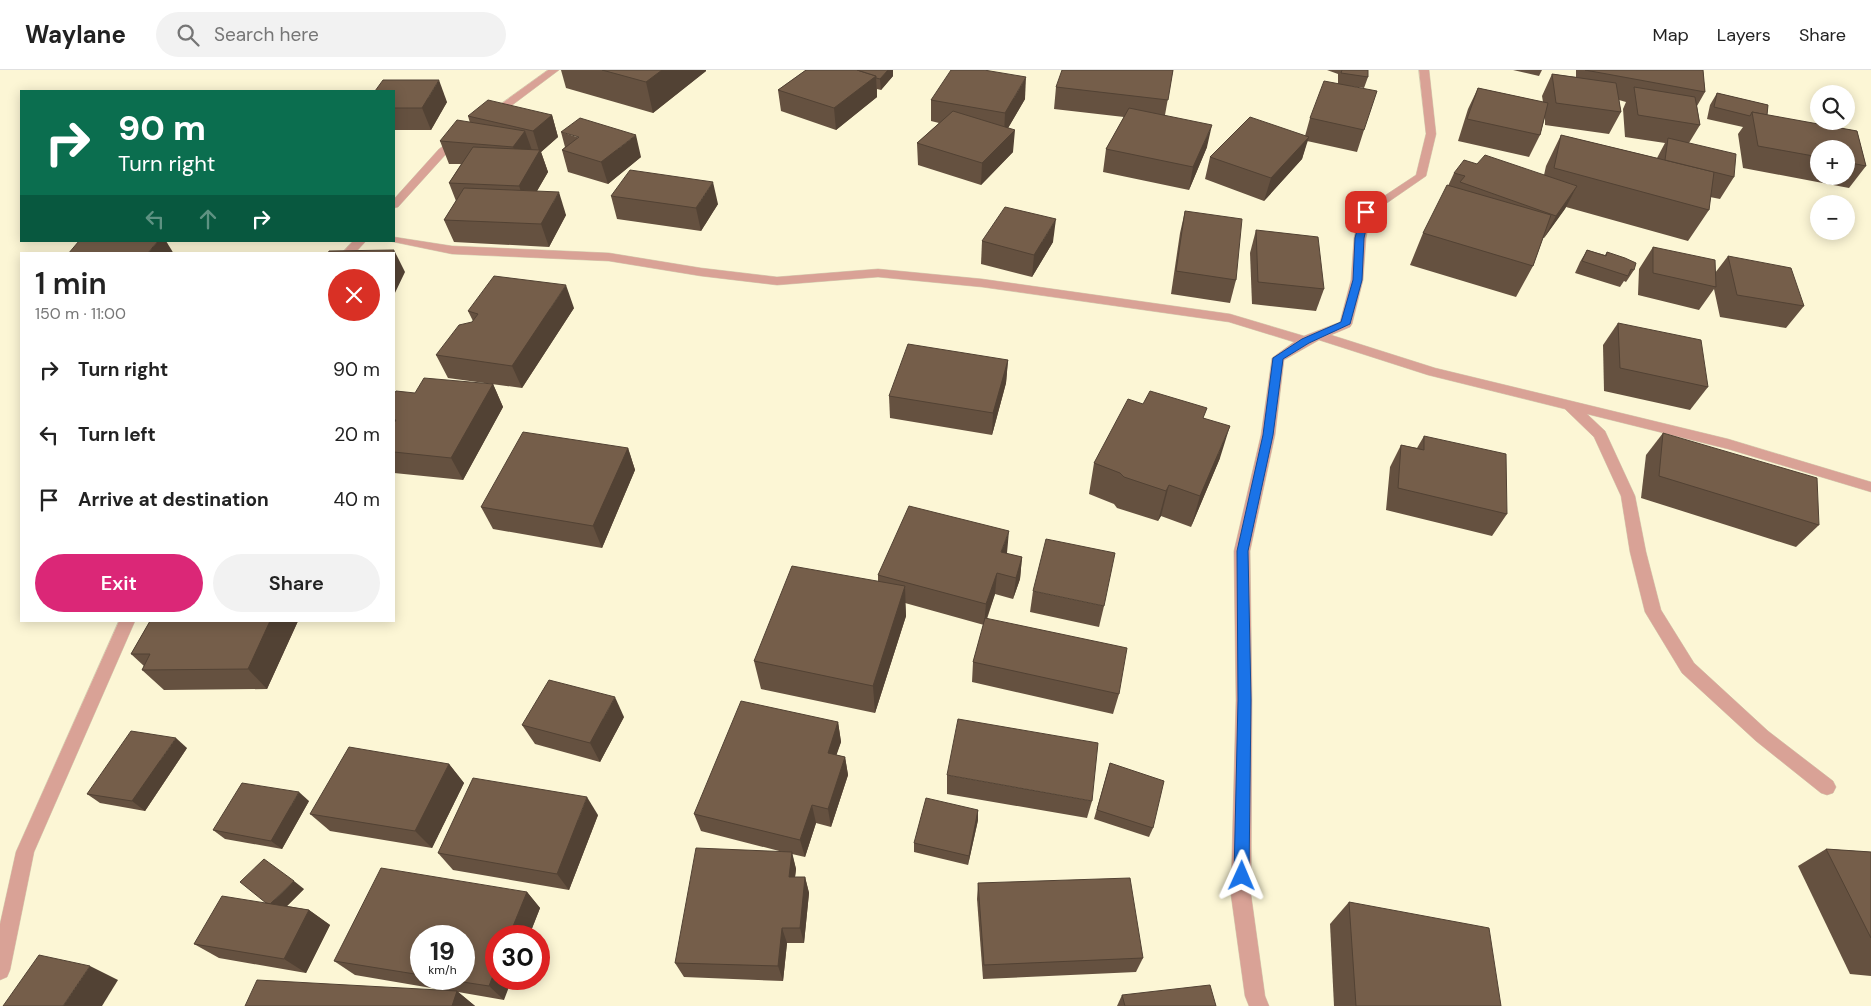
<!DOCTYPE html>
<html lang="en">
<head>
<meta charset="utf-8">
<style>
	body { margin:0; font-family:"DM Sans",sans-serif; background:#f2f2f2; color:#222; height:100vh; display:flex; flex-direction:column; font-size:19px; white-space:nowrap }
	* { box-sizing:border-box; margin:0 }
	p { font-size:16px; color:#767676 }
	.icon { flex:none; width:28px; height:28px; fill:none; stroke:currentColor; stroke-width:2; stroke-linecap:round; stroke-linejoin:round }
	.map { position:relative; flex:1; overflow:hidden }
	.drawer { position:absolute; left:20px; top:182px; width:375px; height:370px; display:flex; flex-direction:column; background:#fff; border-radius:0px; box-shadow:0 2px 12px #0003 }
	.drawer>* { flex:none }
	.banner { position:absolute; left:20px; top:20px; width:375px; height:152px; border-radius:0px; box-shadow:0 2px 12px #0003; background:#0b6e4f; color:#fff; overflow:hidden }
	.fabs { position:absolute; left:1810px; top:15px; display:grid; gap:10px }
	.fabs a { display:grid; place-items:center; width:45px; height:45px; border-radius:50%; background:#fff; box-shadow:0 2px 12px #0003; font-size:25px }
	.speed { position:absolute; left:410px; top:855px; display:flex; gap:10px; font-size:25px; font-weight:700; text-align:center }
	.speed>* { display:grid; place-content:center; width:65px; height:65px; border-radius:50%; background:#fff; box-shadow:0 2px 12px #0003; line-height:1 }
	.speed small { font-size:12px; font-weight:400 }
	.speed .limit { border:8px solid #d22; background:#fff; color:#111 }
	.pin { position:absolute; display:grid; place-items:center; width:42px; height:42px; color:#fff; margin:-21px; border-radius:10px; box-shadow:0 2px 8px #0006 }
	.me { position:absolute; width:55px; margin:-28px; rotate:1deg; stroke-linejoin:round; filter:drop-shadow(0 0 4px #0008) }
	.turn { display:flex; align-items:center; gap:18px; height:105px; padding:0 15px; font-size:22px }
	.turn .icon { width:65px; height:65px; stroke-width:2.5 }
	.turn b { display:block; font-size:35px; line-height:42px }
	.lanes { display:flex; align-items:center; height:48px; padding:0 15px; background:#0003; justify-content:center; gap:25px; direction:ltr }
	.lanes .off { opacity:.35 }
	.round { display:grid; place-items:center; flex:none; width:52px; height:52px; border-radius:26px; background:#f2f2f2 }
	.head { display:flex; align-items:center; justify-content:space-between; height:85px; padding:0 15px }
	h1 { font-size:30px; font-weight:600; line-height:38px }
	.primary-button { display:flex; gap:10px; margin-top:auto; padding:10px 15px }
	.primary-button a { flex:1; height:58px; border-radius:30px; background:#db2777; color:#fff; font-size:20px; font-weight:600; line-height:58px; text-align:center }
	.primary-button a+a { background:#f2f2f2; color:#222 }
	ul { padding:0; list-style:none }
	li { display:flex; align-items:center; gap:15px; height:65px; padding:0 15px }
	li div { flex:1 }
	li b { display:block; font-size:19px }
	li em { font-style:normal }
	header { display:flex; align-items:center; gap:30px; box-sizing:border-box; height:70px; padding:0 25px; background:#fff; border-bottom:1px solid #e0e0e0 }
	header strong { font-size:24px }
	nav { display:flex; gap:28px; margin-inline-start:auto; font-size:18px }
	.search { width:350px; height:45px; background:#f2f2f2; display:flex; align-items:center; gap:12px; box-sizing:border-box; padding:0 18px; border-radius:28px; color:#767676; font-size:19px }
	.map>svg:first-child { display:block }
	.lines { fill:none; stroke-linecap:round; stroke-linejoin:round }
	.minor-casing { stroke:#d6d1b3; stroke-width:1 }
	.minor { fill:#d9a296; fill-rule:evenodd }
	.wall { fill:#655140; fill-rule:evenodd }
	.shaded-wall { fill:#524234 }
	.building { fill:#755e4a; stroke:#524234 }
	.route { fill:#1a73e8; stroke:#114b97 }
</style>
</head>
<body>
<header>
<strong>Waylane</strong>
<div class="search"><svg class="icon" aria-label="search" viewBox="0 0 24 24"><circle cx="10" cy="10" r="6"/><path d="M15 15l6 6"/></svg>Search here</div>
<nav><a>Map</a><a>Layers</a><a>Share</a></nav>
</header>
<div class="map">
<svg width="1871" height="936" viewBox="0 0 1871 936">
	<rect width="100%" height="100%" fill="#fcf6d5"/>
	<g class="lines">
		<!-- minor casing -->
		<g class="minor-casing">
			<g id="minor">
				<polygon points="548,0 559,0 495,48 487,48 487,44"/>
				<polygon points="1419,0 1429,0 1436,64 1426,106 1371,144 1366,168 1363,210 1352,254 1350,257 1331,265 1435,298 1728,369 1871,412 1871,422 1728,379 1587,344 1605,361 1635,426 1646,482 1661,540 1694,593 1768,661 1833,711 1836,717 1833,723 1827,725 1821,723 1756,671 1682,603 1645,542 1630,482 1621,426 1594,367 1565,339 1428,305 1319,270 1284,290 1275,365 1250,481 1252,630 1251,825 1265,926 1269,936 1249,936 1245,926 1231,825 1236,630 1234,481 1261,365 1272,288 1294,272 1229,252 982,217 878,207 777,215 701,206 609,191 452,184 389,171 394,171 394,167 452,176 609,183 701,198 777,207 878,199 982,209 1230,244 1304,266 1340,252 1351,210 1354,168 1360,142 1416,105 1426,64"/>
				<polygon points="460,65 465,68 464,70 447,83 398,137 394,138 394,129 439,79"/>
				<polygon points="353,171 366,171 354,184 341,184"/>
				<polygon points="119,551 135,551 34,782 10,900 7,907 0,910 0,854 16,782"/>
			</g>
		</g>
		<!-- minor -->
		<use href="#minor" class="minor"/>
	</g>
	<!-- wall -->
	<g class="wall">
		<polygon points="561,0 706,0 706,1 653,43 566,18"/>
		<polygon points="806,0 893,0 893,6 881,20 877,19 877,27 836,60 781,41 778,20"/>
		<polygon points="1173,0 1165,45 1207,77 1189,120 1103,102 1106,79 1124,47 1054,39 1056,17"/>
		<polygon points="1327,0 1368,0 1368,7 1364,18 1348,16 1364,60 1357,82 1307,71 1302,89 1264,131 1205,109 1210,87 1305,66 1310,48 1338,14 1338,4"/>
		<polygon points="1513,0 1542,0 1539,6"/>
		<polygon points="1576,0 1703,0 1705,22 1697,36 1700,55 1689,73 1734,107 1720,129 1710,127 1709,140 1688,171 1566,137 1544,168 1543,168 1533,196 1516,227 1410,195 1423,163 1448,116 1454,103 1477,94 1544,105 1546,96 1561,65 1657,88 1665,73 1625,67 1623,39 1626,32 1619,30 1621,42 1609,64 1545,55 1545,47 1540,65 1529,87 1458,71 1468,39 1478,18 1543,32 1542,26 1552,4 1576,7"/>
		<polygon points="394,21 447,32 431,60 394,60"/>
		<path d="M 1717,23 L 1768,35 L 1767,45 L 1857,61 L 1866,96 L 1849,118 L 1743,98 L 1738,64 L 1743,57 L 1707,49 L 1710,35 ZM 1819,79 L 1846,79 L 1846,106 L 1819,106 Z"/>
		<polygon points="1025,29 1008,58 1013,82 981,115 918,95 917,73 939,53 931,51 931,30"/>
		<polygon points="552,45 558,67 541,82 548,102 537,121 566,145 549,177 454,172 444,150 456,131 449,113 461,94 449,94 440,71 470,53 468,46"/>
		<polygon points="561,62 641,87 608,114 568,102 562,80 565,77"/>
		<polygon points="611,126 718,134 701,161 617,149"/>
		<polygon points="1185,141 1236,210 1230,233 1171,224 1180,163"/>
		<polygon points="1256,160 1324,219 1316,241 1252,234 1250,183"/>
		<polygon points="982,171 1053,172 1032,207 981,194"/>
		<polygon points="1653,177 1715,203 1728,186 1804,236 1786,258 1720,247 1714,219 1699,240 1638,225 1639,199"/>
		<polygon points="1587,180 1605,185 1607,182 1634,200 1626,212 1624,211 1620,217 1575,203 1580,192"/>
		<polygon points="574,238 522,318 448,308 436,285 472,252 473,251 468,241"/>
		<polygon points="1618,253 1708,317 1690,340 1604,321 1603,275"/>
		<polygon points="1008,290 1006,313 992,365 890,348 889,326"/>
		<polygon points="493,314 503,337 463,410 394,403 394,324 415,323"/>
		<polygon points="1143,334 1204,348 1220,388 1191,457 1161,446 1158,451 1117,438 1114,434 1089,424 1094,393"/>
		<polygon points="1663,363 1819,455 1796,477 1641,428 1646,385"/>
		<polygon points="1424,366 1507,444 1492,466 1386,440 1390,397 1401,375 1417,378"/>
		<polygon points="628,378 635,400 602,478 493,459 481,437"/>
		<polygon points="1007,484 1022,487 1020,509 1013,529 995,524 987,549 1119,624 1113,644 972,612 973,592 984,555 905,533 906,546 875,643 761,619 754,591 878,512 878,505"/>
		<polygon points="1033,521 1104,536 1099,557 1030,542"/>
		<polygon points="150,551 298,551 267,619 164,620 142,600 144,596 131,584"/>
		<polygon points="624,647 600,692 535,674 522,655"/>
		<polygon points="838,652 841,672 836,685 845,687 848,705 831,757 816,753 805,787 792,784 796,799 795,807 805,807 809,823 804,873 787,873 783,911 684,907 675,893 783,782 701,761 694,744"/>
		<polygon points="187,678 145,741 100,733 87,724"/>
		<polygon points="1110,693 1153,758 1149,767 1094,749"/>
		<polygon points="449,694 464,713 432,778 330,761 310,744"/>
		<polygon points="947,705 1092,731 1087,748 947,724"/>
		<polygon points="309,731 282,779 225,769 213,760"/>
		<polygon points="978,740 978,750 968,795 914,782 914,773"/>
		<polygon points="598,745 569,820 453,800 438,783"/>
		<polygon points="1826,779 1871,782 1871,906 1850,904 1798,796"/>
		<polygon points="978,813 1143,888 1136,902 983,909 977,829"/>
		<polygon points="304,819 287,836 309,840 330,855 306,903 219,888 194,874 266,833"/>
		<path d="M 527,822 L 540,838 L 529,866 L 496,866 L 504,930 L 458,922 L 475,936 L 245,936 L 449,921 L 355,905 L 334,891 ZM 421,866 L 464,909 L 421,909 Z"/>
		<polygon points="1349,832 1501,936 1334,936 1330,854"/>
		<polygon points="1122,925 1216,936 1117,936"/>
	</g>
	<!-- shaded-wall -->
	<g class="shaded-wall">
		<polygon points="662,0 706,0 706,1 653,43 646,12"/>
		<polygon points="888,0 893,0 893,6 881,20 880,9"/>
		<polygon points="876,6 877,27 836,60 834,38"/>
		<polygon points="1026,7 1025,29 1004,65 1005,43"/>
		<polygon points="439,10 447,32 431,60 422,38"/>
		<polygon points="552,45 558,67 541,82 548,102 527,138 519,116 539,81 533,61"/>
		<polygon points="1212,55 1207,77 1189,120 1193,97"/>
		<polygon points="1015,60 1013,82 981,115 982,93"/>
		<polygon points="525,61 533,83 521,99 513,77"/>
		<polygon points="636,65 641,87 608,114 601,92"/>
		<polygon points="1309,67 1302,89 1264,131 1271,108"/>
		<polygon points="713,112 718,134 701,161 696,138"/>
		<polygon points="1577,116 1565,139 1544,168 1556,146"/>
		<polygon points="559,122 566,145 549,177 541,154"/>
		<polygon points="1056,149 1053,172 1032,207 1034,185"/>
		<polygon points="158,171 166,171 174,184 147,184"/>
		<polygon points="394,180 405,202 394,225 394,184 392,184"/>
		<polygon points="566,215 574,238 522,318 512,296"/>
		<polygon points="1008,290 1006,313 992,365 993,343"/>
		<polygon points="493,314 503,337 463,410 451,388"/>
		<polygon points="1230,356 1220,388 1191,457 1200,426"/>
		<polygon points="628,378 635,400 602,478 593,456"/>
		<polygon points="1169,415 1161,446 1158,451 1166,421"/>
		<polygon points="1009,461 1007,483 999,504 1001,482"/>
		<polygon points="1022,487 1020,509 1013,529 1016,508"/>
		<polygon points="997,503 995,524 984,555 986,534"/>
		<polygon points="905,516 906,546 875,643 873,616"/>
		<polygon points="270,551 298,551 267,619 248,599"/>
		<polygon points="615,627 624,647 600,692 590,673"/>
		<polygon points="838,652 841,672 831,701 828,683"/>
		<polygon points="176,668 187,678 145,741 132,731"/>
		<polygon points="845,687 848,705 831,757 828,739"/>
		<polygon points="449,694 464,713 432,778 415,761"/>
		<polygon points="299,722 309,731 282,779 271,771"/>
		<polygon points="587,727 598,745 569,820 557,804"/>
		<polygon points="812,735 816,753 805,787 800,770"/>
		<polygon points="978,740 978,750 968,795 969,786"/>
		<polygon points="792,782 796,799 793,823 789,807"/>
		<polygon points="805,807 809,823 804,873 800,858"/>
		<polygon points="294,811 304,819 280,843 269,835"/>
		<polygon points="527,822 540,838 529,866 509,866"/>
		<polygon points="309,840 330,855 306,903 284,889"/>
		<polygon points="782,858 787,873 783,911 778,896"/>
		<polygon points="90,896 118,910 102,936 63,936"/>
		<polygon points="496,898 496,909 512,909 504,930 489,916"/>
		<polygon points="457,921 475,936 452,936"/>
	</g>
	<!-- building -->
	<g class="building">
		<polygon points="602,0 662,0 646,12"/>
		<polygon points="806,0 857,0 876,6 834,38 778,20"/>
		<polygon points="857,0 888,0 880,9 876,8 876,6"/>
		<polygon points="951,0 984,0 1026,7 1005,43 931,30"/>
		<polygon points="1062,0 1173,0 1168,30 1056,17"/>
		<polygon points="1342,0 1368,0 1368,7 1341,3"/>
		<polygon points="1585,0 1703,0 1705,22"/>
		<polygon points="1552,4 1616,13 1621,42 1556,33"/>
		<polygon points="383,10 439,10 422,38 394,38 394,21 375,21"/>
		<polygon points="1324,11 1377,21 1364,60 1310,48"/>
		<polygon points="1634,17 1695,27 1700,55 1638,45"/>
		<polygon points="1478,18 1548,33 1540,65 1467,49"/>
		<polygon points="1717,23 1768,35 1767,45 1752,42 1750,46 1714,37"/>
		<polygon points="488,30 552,45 533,61 468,46"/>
		<polygon points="1129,38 1212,55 1193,97 1106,79"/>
		<polygon points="953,41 1015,60 982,93 917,73"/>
		<polygon points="1752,42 1857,61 1866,96 1846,92 1846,79 1819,79 1819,87 1758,76"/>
		<polygon points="1250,47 1309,67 1271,108 1210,87"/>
		<polygon points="580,48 636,65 601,92 562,80 579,67 561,62"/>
		<polygon points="457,50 525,61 513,77 440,71"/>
		<polygon points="1561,65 1714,102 1709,140 1554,98"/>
		<polygon points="1668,68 1736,84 1734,107 1665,90"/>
		<polygon points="473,77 540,80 519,116 449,113"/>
		<polygon points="1485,85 1577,116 1556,146 1460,112 1465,106 1454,103 1464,90 1477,94"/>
		<polygon points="630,100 713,112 696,138 611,126"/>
		<polygon points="1447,115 1551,145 1533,196 1423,163"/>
		<polygon points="464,118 559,122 541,154 444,150"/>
		<polygon points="1005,137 1056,149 1034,185 982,171"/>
		<polygon points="1185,141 1242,149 1236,210 1176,201"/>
		<polygon points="1256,160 1318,167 1324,219 1258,212"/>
		<polygon points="79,171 158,171 147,184 68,184"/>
		<polygon points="1653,177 1715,190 1716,217 1653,203"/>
		<polygon points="394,180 392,184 328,184 329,181"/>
		<polygon points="1587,180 1606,186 1607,182 1625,188 1636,193 1634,200 1631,199 1628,206 1582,191"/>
		<polygon points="1728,186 1791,198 1804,236 1737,225"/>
		<polygon points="494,206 566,215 512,296 436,285 459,255 472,252 478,244 468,241"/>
		<polygon points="1618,253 1701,270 1708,317 1620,298"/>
		<polygon points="908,274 1008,290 993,343 889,326"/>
		<polygon points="424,308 493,314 451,388 394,382 394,353 396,350 394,350 394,324 396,321 415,323"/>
		<polygon points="1150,321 1207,338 1203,348 1230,356 1200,426 1169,415 1166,421 1124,407 1120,403 1094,393 1128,329 1143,334"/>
		<polygon points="523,362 628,378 593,456 481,437"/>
		<polygon points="1663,363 1817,408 1819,455 1659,406"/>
		<polygon points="1424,366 1506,384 1507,444 1398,418 1401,375 1424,380"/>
		<polygon points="909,436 1009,461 1001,482 1022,487 1016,508 997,503 986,534 878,505"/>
		<polygon points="1046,469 1115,483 1104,536 1033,521"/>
		<polygon points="792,496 905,516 873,616 754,591"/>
		<polygon points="985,548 1127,578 1119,624 973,592"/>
		<polygon points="150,551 270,551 248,599 142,600 150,584 131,584"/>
		<polygon points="549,610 615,627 590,673 522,655"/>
		<polygon points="741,631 838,652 828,683 845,687 828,739 812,735 800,770 694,744"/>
		<polygon points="958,649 1098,673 1092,731 947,705"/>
		<polygon points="131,661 176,668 132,731 87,724"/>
		<polygon points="349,677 449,694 415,761 310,744"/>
		<polygon points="1110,693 1164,711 1153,758 1097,740"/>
		<polygon points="473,708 587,727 557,804 438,783"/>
		<polygon points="242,713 299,722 271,771 213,760"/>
		<polygon points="926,728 978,740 969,786 914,773"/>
		<polygon points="696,778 792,782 789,807 805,807 800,858 782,858 778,896 675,893"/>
		<polygon points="1826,779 1871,782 1871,868"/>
		<polygon points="264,789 294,811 270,834 266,833 240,812"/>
		<polygon points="381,798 527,822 509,866 496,866 496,898 489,916 443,909 464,909 464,866 421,866 421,905 334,891"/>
		<polygon points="1130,808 1143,888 984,895 978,813"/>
		<polygon points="222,826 309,840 284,889 194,874"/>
		<polygon points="1349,832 1489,858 1501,936 1356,936"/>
		<polygon points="39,885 90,896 63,936 3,936"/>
		<polygon points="257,910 457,921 452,936 245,936"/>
		<polygon points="1210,915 1216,936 1125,936 1122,925"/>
	</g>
	<!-- route -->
	<polygon class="route" points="1366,139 1370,142 1364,168 1362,210 1350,254 1309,273 1283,289 1273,365 1248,481 1251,630 1249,806 1247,811 1242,813 1237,811 1234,806 1238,630 1237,481 1263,365 1273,288 1302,269 1341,252 1353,210 1355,168 1362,142"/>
</svg>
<div class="fabs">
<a><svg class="icon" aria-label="search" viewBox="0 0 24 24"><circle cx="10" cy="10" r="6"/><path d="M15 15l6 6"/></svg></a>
<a>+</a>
<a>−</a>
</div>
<div class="speed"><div>19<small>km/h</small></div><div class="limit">30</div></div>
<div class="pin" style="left:1366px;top:142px;background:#d93025"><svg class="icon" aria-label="arrive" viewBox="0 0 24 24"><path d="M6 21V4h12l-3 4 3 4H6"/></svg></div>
<svg class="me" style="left:1242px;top:806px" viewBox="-20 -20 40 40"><path d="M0-17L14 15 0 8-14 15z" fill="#1a73e8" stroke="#fff" stroke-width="4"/></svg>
<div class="banner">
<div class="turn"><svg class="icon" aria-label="right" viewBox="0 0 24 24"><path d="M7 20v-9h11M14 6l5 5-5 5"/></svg><div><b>90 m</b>Turn right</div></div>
<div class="lanes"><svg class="icon off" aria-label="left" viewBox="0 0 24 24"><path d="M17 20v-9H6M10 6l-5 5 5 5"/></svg><svg class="icon off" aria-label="ahead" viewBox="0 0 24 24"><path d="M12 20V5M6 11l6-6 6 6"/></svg><svg class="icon" aria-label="right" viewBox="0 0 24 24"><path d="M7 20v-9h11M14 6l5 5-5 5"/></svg></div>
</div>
<section class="drawer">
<div class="head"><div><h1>1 min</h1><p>150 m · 11:00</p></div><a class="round" style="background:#d93025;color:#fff"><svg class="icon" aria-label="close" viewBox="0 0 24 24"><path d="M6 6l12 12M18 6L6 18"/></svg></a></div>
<ul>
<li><svg class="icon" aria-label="right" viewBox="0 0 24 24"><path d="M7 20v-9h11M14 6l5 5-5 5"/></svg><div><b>Turn right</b></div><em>90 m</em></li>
<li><svg class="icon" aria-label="left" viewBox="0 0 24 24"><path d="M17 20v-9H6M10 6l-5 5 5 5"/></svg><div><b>Turn left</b></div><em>20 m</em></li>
<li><svg class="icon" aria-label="arrive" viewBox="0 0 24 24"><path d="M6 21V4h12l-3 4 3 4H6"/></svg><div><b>Arrive at destination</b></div><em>40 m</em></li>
</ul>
<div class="primary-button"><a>Exit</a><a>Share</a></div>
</section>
</div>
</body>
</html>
